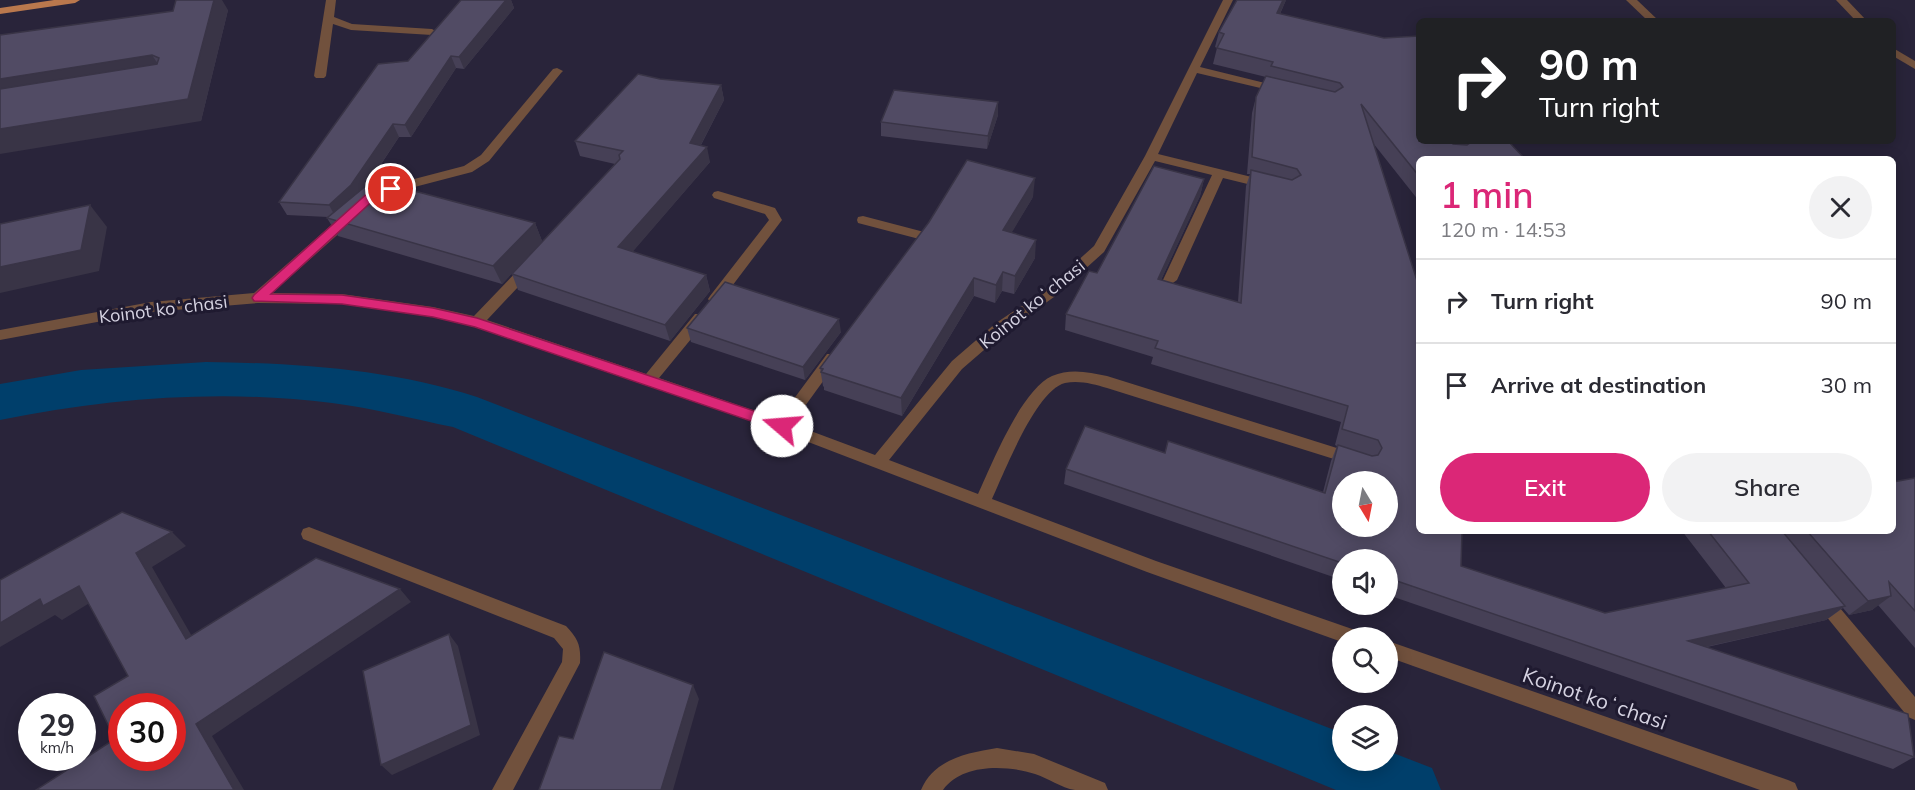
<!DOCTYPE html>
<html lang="en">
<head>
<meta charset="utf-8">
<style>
	body { margin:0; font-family:Mulish,sans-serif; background:#f2f2f3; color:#2b2b33; height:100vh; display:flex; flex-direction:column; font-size:22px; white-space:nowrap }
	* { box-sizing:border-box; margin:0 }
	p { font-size:20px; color:#7c7c81 }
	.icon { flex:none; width:33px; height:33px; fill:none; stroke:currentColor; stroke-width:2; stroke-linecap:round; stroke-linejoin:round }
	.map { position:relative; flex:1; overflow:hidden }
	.details { position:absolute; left:1416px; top:156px; width:480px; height:378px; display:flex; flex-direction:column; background:#fff; border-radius:9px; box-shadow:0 3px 15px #0003 }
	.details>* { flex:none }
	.banner { position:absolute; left:1416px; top:18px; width:480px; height:126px; border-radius:9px; box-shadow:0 3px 15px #0003; background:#202124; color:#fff; overflow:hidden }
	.needle { width:39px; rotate:170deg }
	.tools { position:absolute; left:1332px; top:471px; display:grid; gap:12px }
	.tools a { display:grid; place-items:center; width:66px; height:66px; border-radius:50%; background:#fff; box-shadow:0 3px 15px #0003; font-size:30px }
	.speed { position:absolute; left:18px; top:693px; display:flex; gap:12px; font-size:30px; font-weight:700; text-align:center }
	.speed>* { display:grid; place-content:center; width:78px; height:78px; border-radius:50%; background:#fff; box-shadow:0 3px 15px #0003; line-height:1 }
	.speed small { font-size:15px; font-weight:400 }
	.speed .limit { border:9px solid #d22; background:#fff; color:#111 }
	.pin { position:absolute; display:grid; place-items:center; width:51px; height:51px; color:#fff; margin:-26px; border:3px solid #fff; border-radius:50%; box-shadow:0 2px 6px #0007 }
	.me { position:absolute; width:66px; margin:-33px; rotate:288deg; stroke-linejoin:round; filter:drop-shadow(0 0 4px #0008) }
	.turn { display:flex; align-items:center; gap:21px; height:126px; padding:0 24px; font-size:27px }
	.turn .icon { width:78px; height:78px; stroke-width:2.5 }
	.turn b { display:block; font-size:42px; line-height:51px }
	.round { display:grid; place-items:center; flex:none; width:63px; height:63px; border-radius:32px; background:#f2f2f3 }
	.overview { display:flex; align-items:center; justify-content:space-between; height:102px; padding:0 24px }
	h1 { font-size:36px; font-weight:600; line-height:45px; color:#db2777 }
	.primary-button { display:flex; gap:12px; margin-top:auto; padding:12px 24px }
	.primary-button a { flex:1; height:69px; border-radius:36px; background:#db2777; color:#fff; font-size:24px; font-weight:600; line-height:69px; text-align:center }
	.primary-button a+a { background:#f2f2f3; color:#2b2b33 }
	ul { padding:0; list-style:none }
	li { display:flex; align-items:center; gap:18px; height:84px; padding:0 24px; border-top:2px solid #e1e1e2 }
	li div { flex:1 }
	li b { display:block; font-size:22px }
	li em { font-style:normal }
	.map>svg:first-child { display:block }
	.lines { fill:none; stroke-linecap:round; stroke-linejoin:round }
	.canal { fill:#003f6b; fill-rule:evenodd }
	.minor { fill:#71513d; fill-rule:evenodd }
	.major { fill:#ba784d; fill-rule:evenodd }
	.wall { fill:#464056 }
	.shaded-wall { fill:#393446 }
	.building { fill:#514b64; stroke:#393446; stroke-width:1.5; fill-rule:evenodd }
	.route { fill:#db2777; stroke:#8e194d; stroke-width:1.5 }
	.labels { text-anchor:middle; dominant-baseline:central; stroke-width:6; stroke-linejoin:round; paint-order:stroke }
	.street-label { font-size:18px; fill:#d5d2e1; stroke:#1f1a30 }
	.near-street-label { font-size:21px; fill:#d5d2e1; stroke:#1f1a30 }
</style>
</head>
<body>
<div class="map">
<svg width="1915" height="790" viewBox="0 0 1915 790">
	<rect width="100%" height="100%" fill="#29243a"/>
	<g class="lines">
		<!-- canal -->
		<path class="canal" d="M 206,362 C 296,363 390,369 477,397 L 1342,733 L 1342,760 L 1388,760 L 1388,751 L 1432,768 L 1441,790 L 1336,790 L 453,427 C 413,419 373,408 332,403 C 221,389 109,398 0,420 L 0,384 L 81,370 Z"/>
		<!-- minor -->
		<g class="minor">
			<polygon points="326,0 336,0 334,17 352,24 432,29 437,32 432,35 351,30 333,24 326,76 324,78 316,78 314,76"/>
			<path d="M 1223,0 L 1233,0 L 1200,67 L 1285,88 L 1287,90 L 1281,93 L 1197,73 L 1158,154 L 1272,182 L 1274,185 L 1272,188 L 1268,189 L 1223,178 L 1177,280 L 1170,285 L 1163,280 L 1212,175 L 1155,161 L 1104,252 L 1054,297 L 1006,331 L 962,369 L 889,460 L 978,494 C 992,464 1021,390 1052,376 C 1070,368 1089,372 1107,376 L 1359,455 L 1361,459 L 1359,463 L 1353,465 L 1107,388 C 1094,384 1079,380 1065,383 C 1036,390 1004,473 992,499 L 1156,561 L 1355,630 L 1361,632 L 1364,638 L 1342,638 L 1342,642 L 1147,572 L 777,430 L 475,327 L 433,317 L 342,304 L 258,303 L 151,312 L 0,340 L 0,330 L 151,302 L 254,293 L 343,215 L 353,215 L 354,218 L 353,221 L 272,293 L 342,294 L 433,307 L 474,316 L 523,265 L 528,263 L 535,268 L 533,271 L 487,320 L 646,374 L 695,314 L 705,314 L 707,318 L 705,322 L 659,378 L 779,419 L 827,354 L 837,354 L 839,358 L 837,362 L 792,424 L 875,455 L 952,361 L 996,323 L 1044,291 L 1094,246 L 1145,156 Z"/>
			<polygon points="1626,0 1637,0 1659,21 1648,21"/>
			<polygon points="1836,0 1847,0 1867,21 1856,21"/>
			<polygon points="1893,48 1915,61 1915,69 1893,56"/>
			<polygon points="557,68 563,71 561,73 489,161 472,172 380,196 376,195 374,192 376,189 464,166 481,155 553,69"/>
			<polygon points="718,191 775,208 782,220 720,302 710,302 708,299 710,296 769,220 765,214 714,198 712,195 714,192"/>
			<polygon points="863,216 928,233 930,236 923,240 858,223 857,220 858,217"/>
			<path d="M 309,527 L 566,626 C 578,639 581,645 580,663 L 513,790 L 492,790 L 562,662 L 563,649 L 554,638 L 303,539 L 301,534 L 303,529 Z"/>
			<polygon points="1823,592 1829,595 1915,697 1915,720 1908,717 1817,605 1814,600 1817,595"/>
			<polygon points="1388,641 1788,780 1795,783 1798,790 1760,790 1388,657"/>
			<path d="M 997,748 L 1034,754 L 1105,783 L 1108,790 C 1097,790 1085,790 1075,790 C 1061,788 1048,778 1035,774 C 1007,765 962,763 943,790 L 921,790 C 934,759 967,753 997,748 Z"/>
		</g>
		<!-- major -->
		<polygon class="major" points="54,0 80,0 75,3 0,14 0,8"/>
	</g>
	<!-- wall -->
	<g class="wall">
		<polygon points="461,0 511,0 514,8 464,69 456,68 411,137 399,137 368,184 535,223 542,241 502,284 338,236 327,218 328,217 287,215 279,202 408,61"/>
		<polygon points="1286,0 1280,14 1419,141 1508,141 1419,159 1419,201 1373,143 1461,566 1605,613 1726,588 1682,531 1893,531 1915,478 1915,648 1878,605 1872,610 1849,615 1843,608 1826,620 1707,647 1914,757 1893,769 1388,595 1388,560 1342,560 1342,580 1064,484 1066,469 1165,453 1323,492 1331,461 1337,446 1335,445 1341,422 1151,364 1153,357 1065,330 1066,314 1097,273 1204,179 1200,196 1161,280 1238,302 1246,186 1250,174 1247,174 1252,113 1256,97 1266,77 1213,64 1217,48 1215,47 1219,32"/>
		<polygon points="228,10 201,121 0,35"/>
		<polygon points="660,79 721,85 724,100 701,145 710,162 632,252 706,275 710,291 670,341 518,290 512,274 615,164 580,156 575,141"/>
		<polygon points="998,102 998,115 987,149 881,136 881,122"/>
		<polygon points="1033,197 1011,233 1035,258 1014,294 1002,291 995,303 974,296 902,416 824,390 824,387 823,386 820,368"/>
		<polygon points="687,328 841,332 805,380 691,342"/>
	</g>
	<!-- shaded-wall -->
	<g class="shaded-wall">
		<polygon points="214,0 222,0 228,10 201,121 0,154 0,129 188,99"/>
		<polygon points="506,0 511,0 514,8 464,69 459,57"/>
		<polygon points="1283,0 1286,0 1273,29 1277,13"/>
		<polygon points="152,55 166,76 0,103 0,79"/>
		<polygon points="451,56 456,68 411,137 405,125"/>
		<polygon points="721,85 724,100 694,158 690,143"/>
		<polygon points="998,102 998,115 987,149 988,136"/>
		<polygon points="393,124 399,137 358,198 336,218 329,205"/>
		<polygon points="707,147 710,162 623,263 618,247"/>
		<polygon points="1035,178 1033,197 1002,249 1003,230"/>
		<polygon points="1204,179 1200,196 1154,295 1158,279"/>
		<polygon points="90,205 107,227 99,271 0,293 0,267"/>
		<polygon points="535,223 542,241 502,284 493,266"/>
		<polygon points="1036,240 1035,258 1014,294 1015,276"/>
		<polygon points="1003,272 1002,291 995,303 996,285"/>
		<polygon points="706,275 710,291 670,341 665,325"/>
		<polygon points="974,278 974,296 902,416 901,398"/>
		<polygon points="839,319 841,332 805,380 803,367"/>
		<polygon points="172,532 186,546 152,567 201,652 186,639 136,553"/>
		<polygon points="79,586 96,599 62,620 55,615 0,647 0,623 40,599"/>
		<polygon points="400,589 411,602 212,736 244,790 234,790 196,724"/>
		<polygon points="1891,596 1872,610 1849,615 1868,601"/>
		<polygon points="1845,606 1826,620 1673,654 1688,641"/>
		<polygon points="449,634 458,646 480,735 392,775 381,765"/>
		<polygon points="693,685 699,699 673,790 661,790"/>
	</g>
	<!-- building -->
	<g class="building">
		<polygon points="176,0 214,0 188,99 0,129 0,89 157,64 159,58 152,55 0,79 0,35 173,11"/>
		<polygon points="461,0 506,0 459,57 451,56 405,125 393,124 351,185 329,205 279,202 378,64 408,61"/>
		<path d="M 1237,0 L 1283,0 L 1277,13 L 1384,38 L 1419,36 L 1419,141 L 1451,141 L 1453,144 L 1467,145 L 1470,143 L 1468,141 L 1508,141 L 1525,159 L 1419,159 L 1419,176 L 1361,104 L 1419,287 L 1419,531 L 1462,531 L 1461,566 L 1605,613 L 1749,583 L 1708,531 L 1782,531 L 1845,606 L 1688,641 L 1908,714 L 1914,757 L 1388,578 L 1388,560 L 1342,560 L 1342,563 L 1066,469 L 1085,426 L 1165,453 L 1168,441 L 1325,493 L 1338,445 L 1372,456 L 1378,455 L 1382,448 L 1378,440 L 1342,429 L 1348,406 L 1155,348 L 1158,341 L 1066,314 L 1089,271 L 1097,273 L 1154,166 L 1204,179 L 1158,279 L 1241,303 L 1251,170 L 1292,180 L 1301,175 L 1297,169 L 1252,157 L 1256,97 L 1266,76 L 1335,92 L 1343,87 L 1340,83 L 1271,66 L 1273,62 L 1217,48 L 1224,34 L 1219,32 ZM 1342,482 L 1388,482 L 1388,526 L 1342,526 Z"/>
		<polygon points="638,74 660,79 721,85 690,143 707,147 618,247 706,275 665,325 512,274 620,159 619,155 623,151 575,141"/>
		<polygon points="894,90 998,102 988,136 881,122"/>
		<polygon points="967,160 1035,178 1003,230 1036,240 1015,276 1003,272 996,285 974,278 901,398 821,372 823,369 820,368 929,222"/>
		<polygon points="373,180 535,223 493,266 327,218"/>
		<polygon points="90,205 81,250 0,267 0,224"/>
		<polygon points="725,282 839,319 803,367 687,328"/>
		<polygon points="1915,478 1915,611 1889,582 1891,596 1868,601 1807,531 1893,531 1893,482"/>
		<path d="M 122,512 L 172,532 L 136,553 L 186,639 L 316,558 L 400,589 L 196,724 L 234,790 L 36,790 L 115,739 L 94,696 L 128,676 L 79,586 L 43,606 L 40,599 L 0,623 L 0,580 ZM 122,706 L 172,706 L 172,758 L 122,758 Z"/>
		<polygon points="449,634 471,725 381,765 363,671"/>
		<polygon points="604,652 693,685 661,790 539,790 559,736 573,739"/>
	</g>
	<!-- route -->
	<polygon class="route" points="391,185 395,186 395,191 378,196 271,294 342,295 433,308 477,318 787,422 789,426 787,430 777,430 475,327 433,317 342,304 254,301 252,298 254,295 370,191"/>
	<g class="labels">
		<!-- street labels -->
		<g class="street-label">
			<text transform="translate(1032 304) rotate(-39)">Koinot koʻchasi</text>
			<text transform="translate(163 309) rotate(-7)">Koinot koʻchasi</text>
		</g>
		<!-- near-street labels -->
		<g class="near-street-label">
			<text transform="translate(1595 698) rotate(19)">Koinot koʻchasi</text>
		</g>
	</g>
</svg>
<div class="tools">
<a><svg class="needle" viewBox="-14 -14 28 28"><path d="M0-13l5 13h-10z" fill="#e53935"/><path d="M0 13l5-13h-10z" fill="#7c7c81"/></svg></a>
<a><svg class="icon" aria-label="sound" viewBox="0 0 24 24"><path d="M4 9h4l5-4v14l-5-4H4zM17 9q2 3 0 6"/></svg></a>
<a><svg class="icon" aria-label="search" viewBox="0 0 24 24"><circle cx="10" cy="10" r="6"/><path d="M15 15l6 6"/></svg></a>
<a><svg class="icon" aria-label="layers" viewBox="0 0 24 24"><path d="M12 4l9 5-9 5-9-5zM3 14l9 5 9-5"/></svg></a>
</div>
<div class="speed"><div>29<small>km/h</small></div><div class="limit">30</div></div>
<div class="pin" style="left:391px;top:189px;background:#d93025"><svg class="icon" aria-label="arrive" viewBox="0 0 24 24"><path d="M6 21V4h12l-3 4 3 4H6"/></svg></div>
<svg class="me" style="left:782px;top:426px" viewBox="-20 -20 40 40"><circle r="19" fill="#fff"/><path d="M0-13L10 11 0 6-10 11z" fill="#db2777"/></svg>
<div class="banner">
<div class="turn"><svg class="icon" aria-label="right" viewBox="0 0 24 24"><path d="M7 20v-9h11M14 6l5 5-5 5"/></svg><div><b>90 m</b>Turn right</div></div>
</div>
<section class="details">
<div class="overview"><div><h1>1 min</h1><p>120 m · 14:53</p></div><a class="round"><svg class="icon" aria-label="close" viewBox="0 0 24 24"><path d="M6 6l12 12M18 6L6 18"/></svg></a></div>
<ul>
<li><svg class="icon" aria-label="right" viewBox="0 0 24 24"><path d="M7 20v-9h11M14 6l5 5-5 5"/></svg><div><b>Turn right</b></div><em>90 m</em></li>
<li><svg class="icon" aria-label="arrive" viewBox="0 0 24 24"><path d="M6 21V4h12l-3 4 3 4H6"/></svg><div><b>Arrive at destination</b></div><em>30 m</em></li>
</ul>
<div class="primary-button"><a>Exit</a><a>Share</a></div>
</section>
</div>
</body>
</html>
